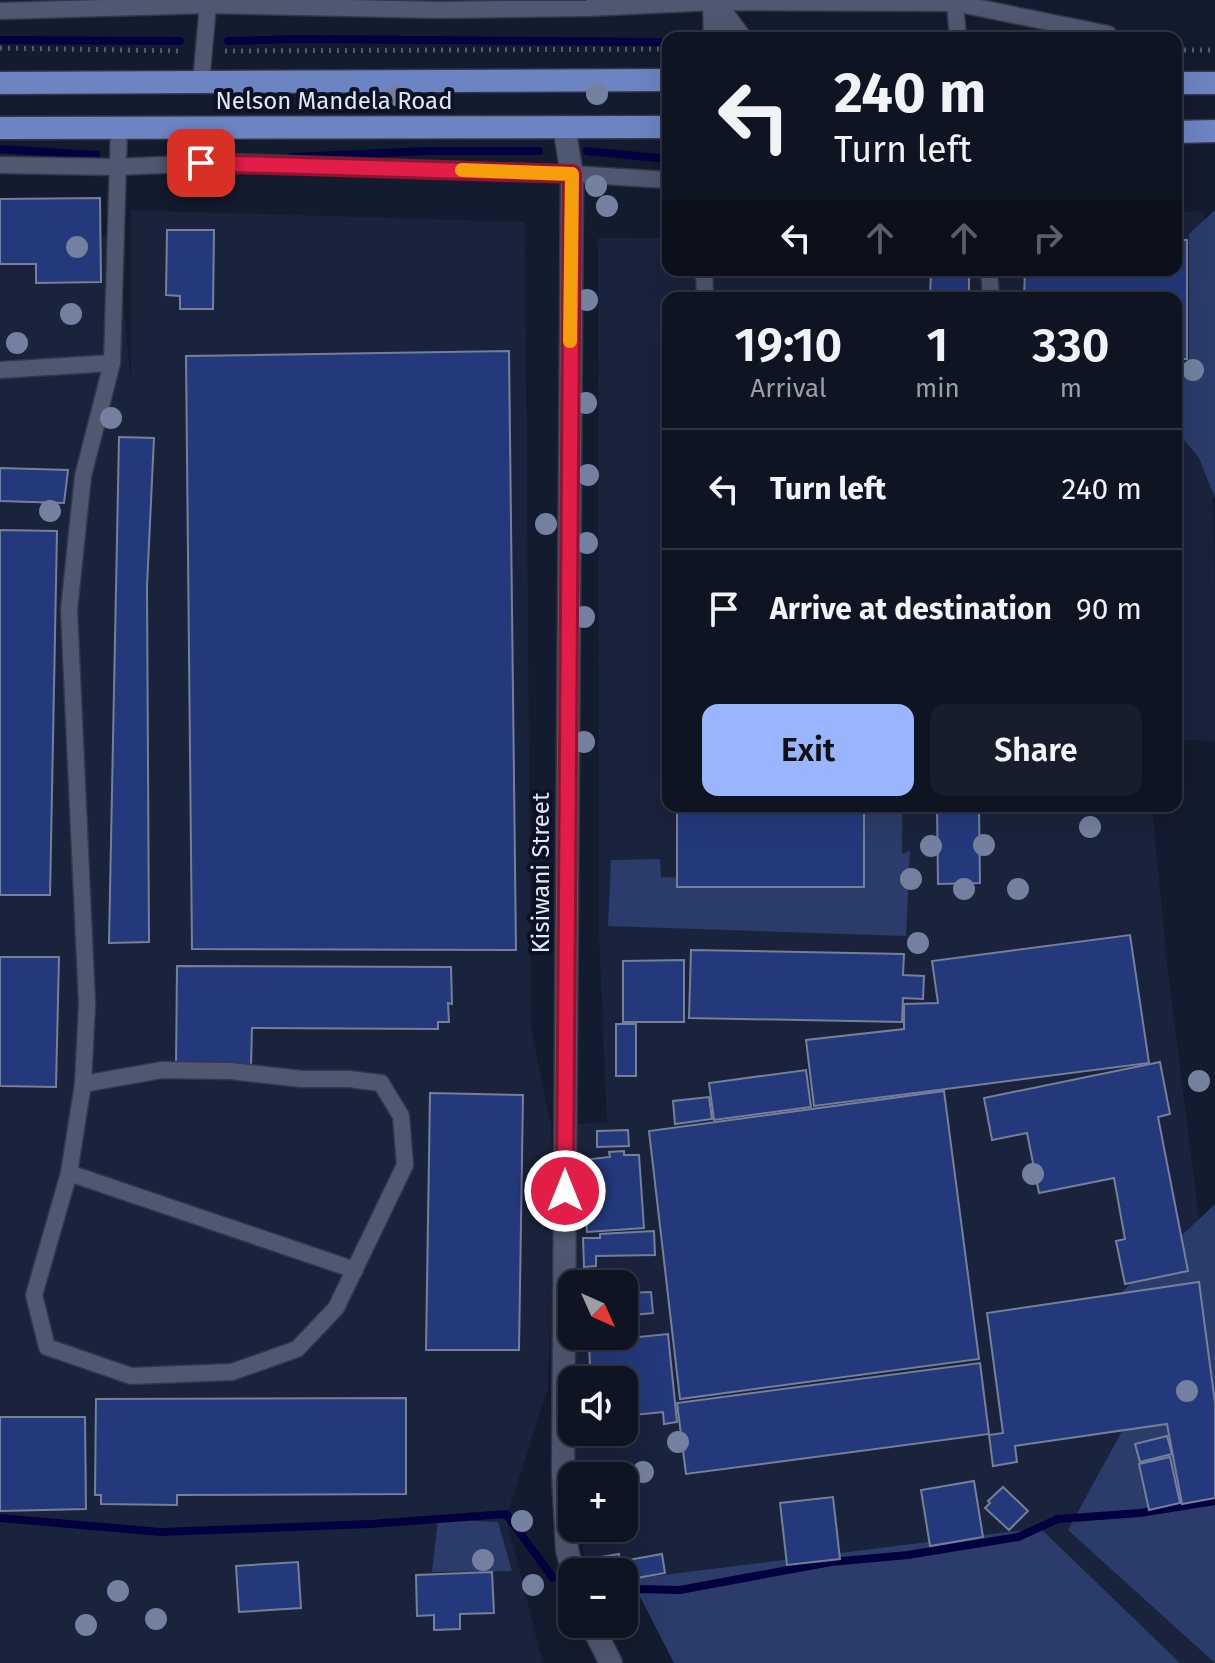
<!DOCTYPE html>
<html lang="en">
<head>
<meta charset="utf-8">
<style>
	body { margin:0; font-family:"Fira Sans",sans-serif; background:#171d2a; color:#f1f3f6; height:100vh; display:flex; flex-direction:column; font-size:30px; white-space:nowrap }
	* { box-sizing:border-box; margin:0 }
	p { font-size:26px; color:#9b9ea5 }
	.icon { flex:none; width:44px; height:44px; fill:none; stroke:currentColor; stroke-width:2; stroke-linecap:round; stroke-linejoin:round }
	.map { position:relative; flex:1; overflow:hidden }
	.details { position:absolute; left:662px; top:292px; width:520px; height:520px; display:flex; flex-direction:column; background:#0e1422; border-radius:16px; box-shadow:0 8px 32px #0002,0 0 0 2px #2e3340 }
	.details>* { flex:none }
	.guide { position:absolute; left:662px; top:32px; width:520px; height:244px; border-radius:16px; box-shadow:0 8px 32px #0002,0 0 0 2px #2e3340; background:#0e1422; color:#f1f3f6; overflow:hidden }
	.needle { width:52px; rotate:135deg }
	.tools { position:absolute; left:558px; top:1270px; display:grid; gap:16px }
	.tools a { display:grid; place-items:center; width:80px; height:80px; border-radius:16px; background:#0e1422; box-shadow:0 8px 32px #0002,0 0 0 2px #2e3340; font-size:40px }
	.pin { position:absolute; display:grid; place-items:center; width:68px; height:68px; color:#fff; margin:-34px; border-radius:16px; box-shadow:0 4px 12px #0006 }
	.me { position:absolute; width:88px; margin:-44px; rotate:0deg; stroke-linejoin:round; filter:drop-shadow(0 0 6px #0008) }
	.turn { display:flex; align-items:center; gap:28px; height:168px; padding:0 40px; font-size:36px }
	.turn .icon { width:104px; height:104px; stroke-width:2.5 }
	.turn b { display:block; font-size:56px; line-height:68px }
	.lanes { display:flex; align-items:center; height:76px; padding:0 40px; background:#0003; justify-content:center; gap:40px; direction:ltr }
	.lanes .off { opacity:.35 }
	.eta { display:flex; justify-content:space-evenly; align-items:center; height:136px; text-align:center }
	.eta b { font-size:48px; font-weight:600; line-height:56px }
	.action { display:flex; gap:16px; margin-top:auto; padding:16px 40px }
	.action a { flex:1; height:92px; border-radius:16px; background:#99b5fd; color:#111; font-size:32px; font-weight:600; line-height:92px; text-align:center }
	.action a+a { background:#171d2a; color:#f1f3f6 }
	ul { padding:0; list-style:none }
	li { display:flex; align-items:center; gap:24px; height:120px; padding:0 40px; border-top:2px solid #2e3340 }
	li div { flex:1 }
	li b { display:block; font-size:30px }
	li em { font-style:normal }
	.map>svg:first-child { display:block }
	.built { fill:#1a233c }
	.green { fill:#2b3c6a }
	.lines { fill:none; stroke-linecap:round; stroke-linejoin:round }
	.stream { stroke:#03003f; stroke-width:8 }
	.building { fill:#24397c; stroke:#757f98; stroke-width:2 }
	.service-casing { stroke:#333747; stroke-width:19 }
	.minor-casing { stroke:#333747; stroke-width:25 }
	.primary-casing { stroke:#333747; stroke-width:25 }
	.path { stroke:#545b6d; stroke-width:5; stroke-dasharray:2 6; stroke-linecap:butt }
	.service { stroke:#4f5870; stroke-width:16 }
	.minor { stroke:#4f5870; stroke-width:22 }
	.primary { stroke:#6d84c2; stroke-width:22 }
	.tree { fill:#73809f }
	.route-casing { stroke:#92132f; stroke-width:20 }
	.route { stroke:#e11d48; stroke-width:14 }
	.slow { stroke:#f59e0b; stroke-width:14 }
	.labels { text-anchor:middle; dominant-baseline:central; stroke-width:8; stroke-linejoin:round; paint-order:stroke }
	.street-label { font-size:24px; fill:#e1e7f5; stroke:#0b1224 }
</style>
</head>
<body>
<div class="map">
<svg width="1215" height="1663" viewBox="0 0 1215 1663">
	<rect width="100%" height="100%" fill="#131b2e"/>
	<!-- built -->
	<g class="built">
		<polygon points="131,210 525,222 531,1028 551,1126 555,1226 548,1389 506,1518 543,1663 0,1663 0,214 88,237 115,237 117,229 131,385"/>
		<polygon points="1204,211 1215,589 1215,741 1176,740 1176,298 668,298 668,806 1152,806 1167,964 1207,1282 1215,1663 678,1663 657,1616 631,1590 635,1587 624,1591 624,1572 587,1572 580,1528 624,1528 624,1476 573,1476 573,1432 624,1432 624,1380 572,1380 572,1336 624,1336 624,1284 572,1284 577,1124 607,1122 599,933 598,238 668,238 668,270 1176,270 1176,212"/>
	</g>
	<!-- green -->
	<g class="green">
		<polygon points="1215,210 1215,510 1215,498 1199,458 1176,430 1176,376 1189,366 1189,234"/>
		<polygon points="848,806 902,806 902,854 910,851 906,936 608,926 611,860 660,859 661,877 845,881"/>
		<polygon points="1215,1204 1215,1663 1068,1530 1127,1422 1088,1324"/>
		<polygon points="438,1519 498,1522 512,1571 432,1572"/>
		<polygon points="1040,1528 1180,1663 674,1663 631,1579"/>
	</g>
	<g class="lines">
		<!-- stream -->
		<g class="stream">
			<polyline points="826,38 841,35 885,38"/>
			<polyline points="0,40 180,41"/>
			<polyline points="228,41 302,39 668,42"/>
			<polyline points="0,149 96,155"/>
			<polyline points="587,151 668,159"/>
			<polyline points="292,157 427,151 539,151"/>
			<polyline points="0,1518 161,1532 371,1524 506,1514 553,1578"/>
			<polyline points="624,1592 637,1589 680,1590 831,1562 908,1555 1018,1537 1058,1519 1140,1513 1215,1501"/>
		</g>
	</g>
	<!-- building -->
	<g class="building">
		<polygon points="100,198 101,282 36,283 36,264 0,264 0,199"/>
		<polygon points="167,230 214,230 213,309 180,309 180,296 166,295"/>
		<polygon points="1176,240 1187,240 1187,359 1176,359 1176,298 1024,298 1025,270 1176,270"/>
		<polygon points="931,270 969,270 969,298 930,298"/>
		<polygon points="509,351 516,950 192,949 186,356"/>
		<polygon points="119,437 154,438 147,586 149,942 109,943"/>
		<polygon points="0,468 68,470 64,503 0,501"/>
		<polygon points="0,530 57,531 50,895 0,895"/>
		<rect x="677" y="806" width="187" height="81"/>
		<polygon points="937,806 979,806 980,883 938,884"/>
		<polygon points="1130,935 1149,1063 814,1106 806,1040 904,1029 904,1004 938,1003 932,961"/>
		<polygon points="691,950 904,954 903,975 924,976 923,999 903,998 902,1022 689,1018"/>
		<polygon points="0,957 59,957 56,1087 0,1086"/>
		<polygon points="684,960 684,1022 623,1022 623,961"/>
		<polygon points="177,966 451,967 452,1004 448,1003 449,1022 438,1022 438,1029 252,1028 251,1066 176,1066"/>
		<rect x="616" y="1024" width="20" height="52"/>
		<polygon points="1160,1062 1170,1114 1158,1117 1188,1271 1125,1284 1116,1241 1125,1239 1114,1178 1039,1193 1027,1133 992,1140 984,1098"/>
		<polygon points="806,1070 811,1107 714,1120 709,1083"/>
		<polygon points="944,1091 979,1359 680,1399 649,1131"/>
		<polygon points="430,1093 523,1095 519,1350 426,1350"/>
		<polygon points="709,1097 712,1119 675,1124 673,1101"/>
		<polygon points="628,1130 629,1146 597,1147 597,1131"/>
		<polygon points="624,1151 624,1155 639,1155 644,1228 587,1232 583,1187 591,1186 591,1181 585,1181 583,1160 610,1157 609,1152"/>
		<polygon points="654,1231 655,1255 596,1256 596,1266 584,1267 583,1238 600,1238 600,1234"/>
		<polygon points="1199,1282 1215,1403 1215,1498 1182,1504 1167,1424 1015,1446 1017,1462 993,1466 989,1435 1003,1433 987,1313"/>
		<polygon points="651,1292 653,1313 624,1316 624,1293"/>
		<polygon points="668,1334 677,1422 664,1424 663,1412 624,1416 624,1380 608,1380 607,1367 590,1367 589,1342"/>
		<polygon points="980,1363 989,1434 686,1474 677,1403"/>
		<polygon points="406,1398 406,1494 177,1495 177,1505 101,1504 101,1495 95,1495 96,1399"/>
		<polygon points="0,1417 85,1417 86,1509 0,1511"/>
		<polygon points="1167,1436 1172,1454 1140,1462 1135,1444"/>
		<polygon points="1170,1457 1180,1503 1149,1510 1139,1464"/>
		<polygon points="974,1481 983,1537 930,1546 921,1490"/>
		<polygon points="1003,1487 1028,1511 1009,1530 985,1508 990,1503 988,1501"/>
		<polygon points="833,1497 840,1559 787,1565 780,1503"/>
		<polygon points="619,1554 622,1572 604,1572 601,1557"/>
		<polygon points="662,1554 665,1573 631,1579 628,1560"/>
		<polygon points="298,1562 301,1608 239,1612 236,1566"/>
		<polygon points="492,1572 494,1613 460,1614 460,1629 434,1630 434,1615 417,1616 416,1575"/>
	</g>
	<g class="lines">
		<!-- service casing -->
		<g class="service-casing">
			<g id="service">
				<polyline points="955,3 958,38"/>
				<polyline points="0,11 208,5 439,10 587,8 714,2 955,3 1108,34"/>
				<polyline points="201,82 208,5"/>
				<polyline points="0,165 116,167 230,162 572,174 668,180"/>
				<polyline points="704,270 705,298"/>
				<polyline points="989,270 991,298"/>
				<polyline points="0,370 112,363"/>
				<polyline points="83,1084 162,1070 230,1071 302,1079 349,1079 381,1083 401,1116 405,1165 336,1308 297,1349 232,1372 131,1376 47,1347 34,1295 69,1173 83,1084 87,1004 69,610 83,476 112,363 119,128"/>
				<polyline points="69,1173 355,1270"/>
			</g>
		</g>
		<!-- minor casing -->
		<g class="minor-casing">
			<g id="minor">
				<polyline points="714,0 715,38"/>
				<polyline points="714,2 740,38"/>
				<polyline points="564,127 572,174 563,1473 567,1550 573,1572"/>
				<polyline points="591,1624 611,1663"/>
			</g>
		</g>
		<!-- primary casing -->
		<g class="primary-casing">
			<g id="primary">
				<polyline points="0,83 668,80"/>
				<polyline points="1176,83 1215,83"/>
				<polyline points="0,128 668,127"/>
				<polyline points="1176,132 1215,131"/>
			</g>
		</g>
		<!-- path -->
		<g class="path">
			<polyline points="0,48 183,51"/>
			<polyline points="1176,50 1215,50"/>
			<polyline points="225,51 668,49"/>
		</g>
		<!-- service -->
		<use href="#service" class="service"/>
		<!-- minor -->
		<use href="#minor" class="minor"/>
		<!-- primary -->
		<use href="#primary" class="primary"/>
	</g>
	<!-- trees -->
	<g class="tree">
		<circle cx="597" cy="94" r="11"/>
		<circle cx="396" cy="95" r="11"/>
		<circle cx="596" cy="186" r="11"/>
		<circle cx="607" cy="206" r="11"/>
		<circle cx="77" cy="247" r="11"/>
		<circle cx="587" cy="300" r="11"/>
		<circle cx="71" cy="314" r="11"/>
		<circle cx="17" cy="343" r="11"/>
		<circle cx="1193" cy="370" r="11"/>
		<circle cx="586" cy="403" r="11"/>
		<circle cx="111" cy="418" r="11"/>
		<circle cx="588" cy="475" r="11"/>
		<circle cx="50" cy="511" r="11"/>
		<circle cx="546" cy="524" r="11"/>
		<circle cx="587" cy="543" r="11"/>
		<circle cx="584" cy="617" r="11"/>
		<circle cx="584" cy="742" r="11"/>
		<circle cx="1090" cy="827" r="11"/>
		<circle cx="984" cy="845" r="11"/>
		<circle cx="931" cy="846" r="11"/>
		<circle cx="911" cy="879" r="11"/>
		<circle cx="964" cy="889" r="11"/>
		<circle cx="1018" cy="889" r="11"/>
		<circle cx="918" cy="943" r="11"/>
		<circle cx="1199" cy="1081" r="11"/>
		<circle cx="1033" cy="1174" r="11"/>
		<circle cx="588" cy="1188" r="11"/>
		<circle cx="1187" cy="1391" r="11"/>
		<circle cx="678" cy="1442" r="11"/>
		<circle cx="643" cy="1472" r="11"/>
		<circle cx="522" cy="1521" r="11"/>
		<circle cx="483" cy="1560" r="11"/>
		<circle cx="533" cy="1585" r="11"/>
		<circle cx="118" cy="1591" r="11"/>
		<circle cx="156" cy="1619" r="11"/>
		<circle cx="86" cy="1625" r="11"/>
	</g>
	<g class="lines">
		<!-- route casing -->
		<g class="route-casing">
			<polyline id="route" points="201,163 572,174 565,1191"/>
		</g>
		<!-- route -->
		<use href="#route" class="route"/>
		<!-- slow -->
		<polyline class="slow" points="462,170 572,174 570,341"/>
	</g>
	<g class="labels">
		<!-- street labels -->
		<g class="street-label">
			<text x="334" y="101">Nelson Mandela Road</text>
			<text transform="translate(541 873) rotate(-90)">Kisiwani Street</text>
		</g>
	</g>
</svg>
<div class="tools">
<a><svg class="needle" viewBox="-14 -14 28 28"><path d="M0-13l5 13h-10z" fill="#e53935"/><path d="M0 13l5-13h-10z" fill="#9b9ea5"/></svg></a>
<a><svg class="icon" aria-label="sound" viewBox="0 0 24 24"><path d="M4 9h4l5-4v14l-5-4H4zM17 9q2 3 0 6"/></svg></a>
<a>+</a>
<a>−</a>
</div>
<div class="pin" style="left:201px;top:163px;background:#d93025"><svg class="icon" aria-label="arrive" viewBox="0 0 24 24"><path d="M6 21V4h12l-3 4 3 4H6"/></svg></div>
<svg class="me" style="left:565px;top:1191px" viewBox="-20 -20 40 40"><circle r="17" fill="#e11d48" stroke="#fff" stroke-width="3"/><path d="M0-11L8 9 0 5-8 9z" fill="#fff"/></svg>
<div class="guide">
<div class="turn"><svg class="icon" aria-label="left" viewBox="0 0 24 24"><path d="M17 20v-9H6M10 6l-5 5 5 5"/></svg><div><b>240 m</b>Turn left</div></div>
<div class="lanes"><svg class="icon" aria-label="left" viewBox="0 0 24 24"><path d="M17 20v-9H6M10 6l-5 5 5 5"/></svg><svg class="icon off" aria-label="ahead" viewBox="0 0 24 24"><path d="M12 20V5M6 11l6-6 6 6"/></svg><svg class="icon off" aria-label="ahead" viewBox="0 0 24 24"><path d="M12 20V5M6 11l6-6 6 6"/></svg><svg class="icon off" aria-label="right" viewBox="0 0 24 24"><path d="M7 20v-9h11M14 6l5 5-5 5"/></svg></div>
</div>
<section class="details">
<div class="eta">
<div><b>19:10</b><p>Arrival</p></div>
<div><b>1</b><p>min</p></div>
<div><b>330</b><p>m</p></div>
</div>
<ul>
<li><svg class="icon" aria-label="left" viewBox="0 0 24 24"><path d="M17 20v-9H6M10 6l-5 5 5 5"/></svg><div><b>Turn left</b></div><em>240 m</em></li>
<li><svg class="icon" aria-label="arrive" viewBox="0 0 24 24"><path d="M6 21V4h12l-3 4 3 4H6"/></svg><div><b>Arrive at destination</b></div><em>90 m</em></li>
</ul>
<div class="action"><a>Exit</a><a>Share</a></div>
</section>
</div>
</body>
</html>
